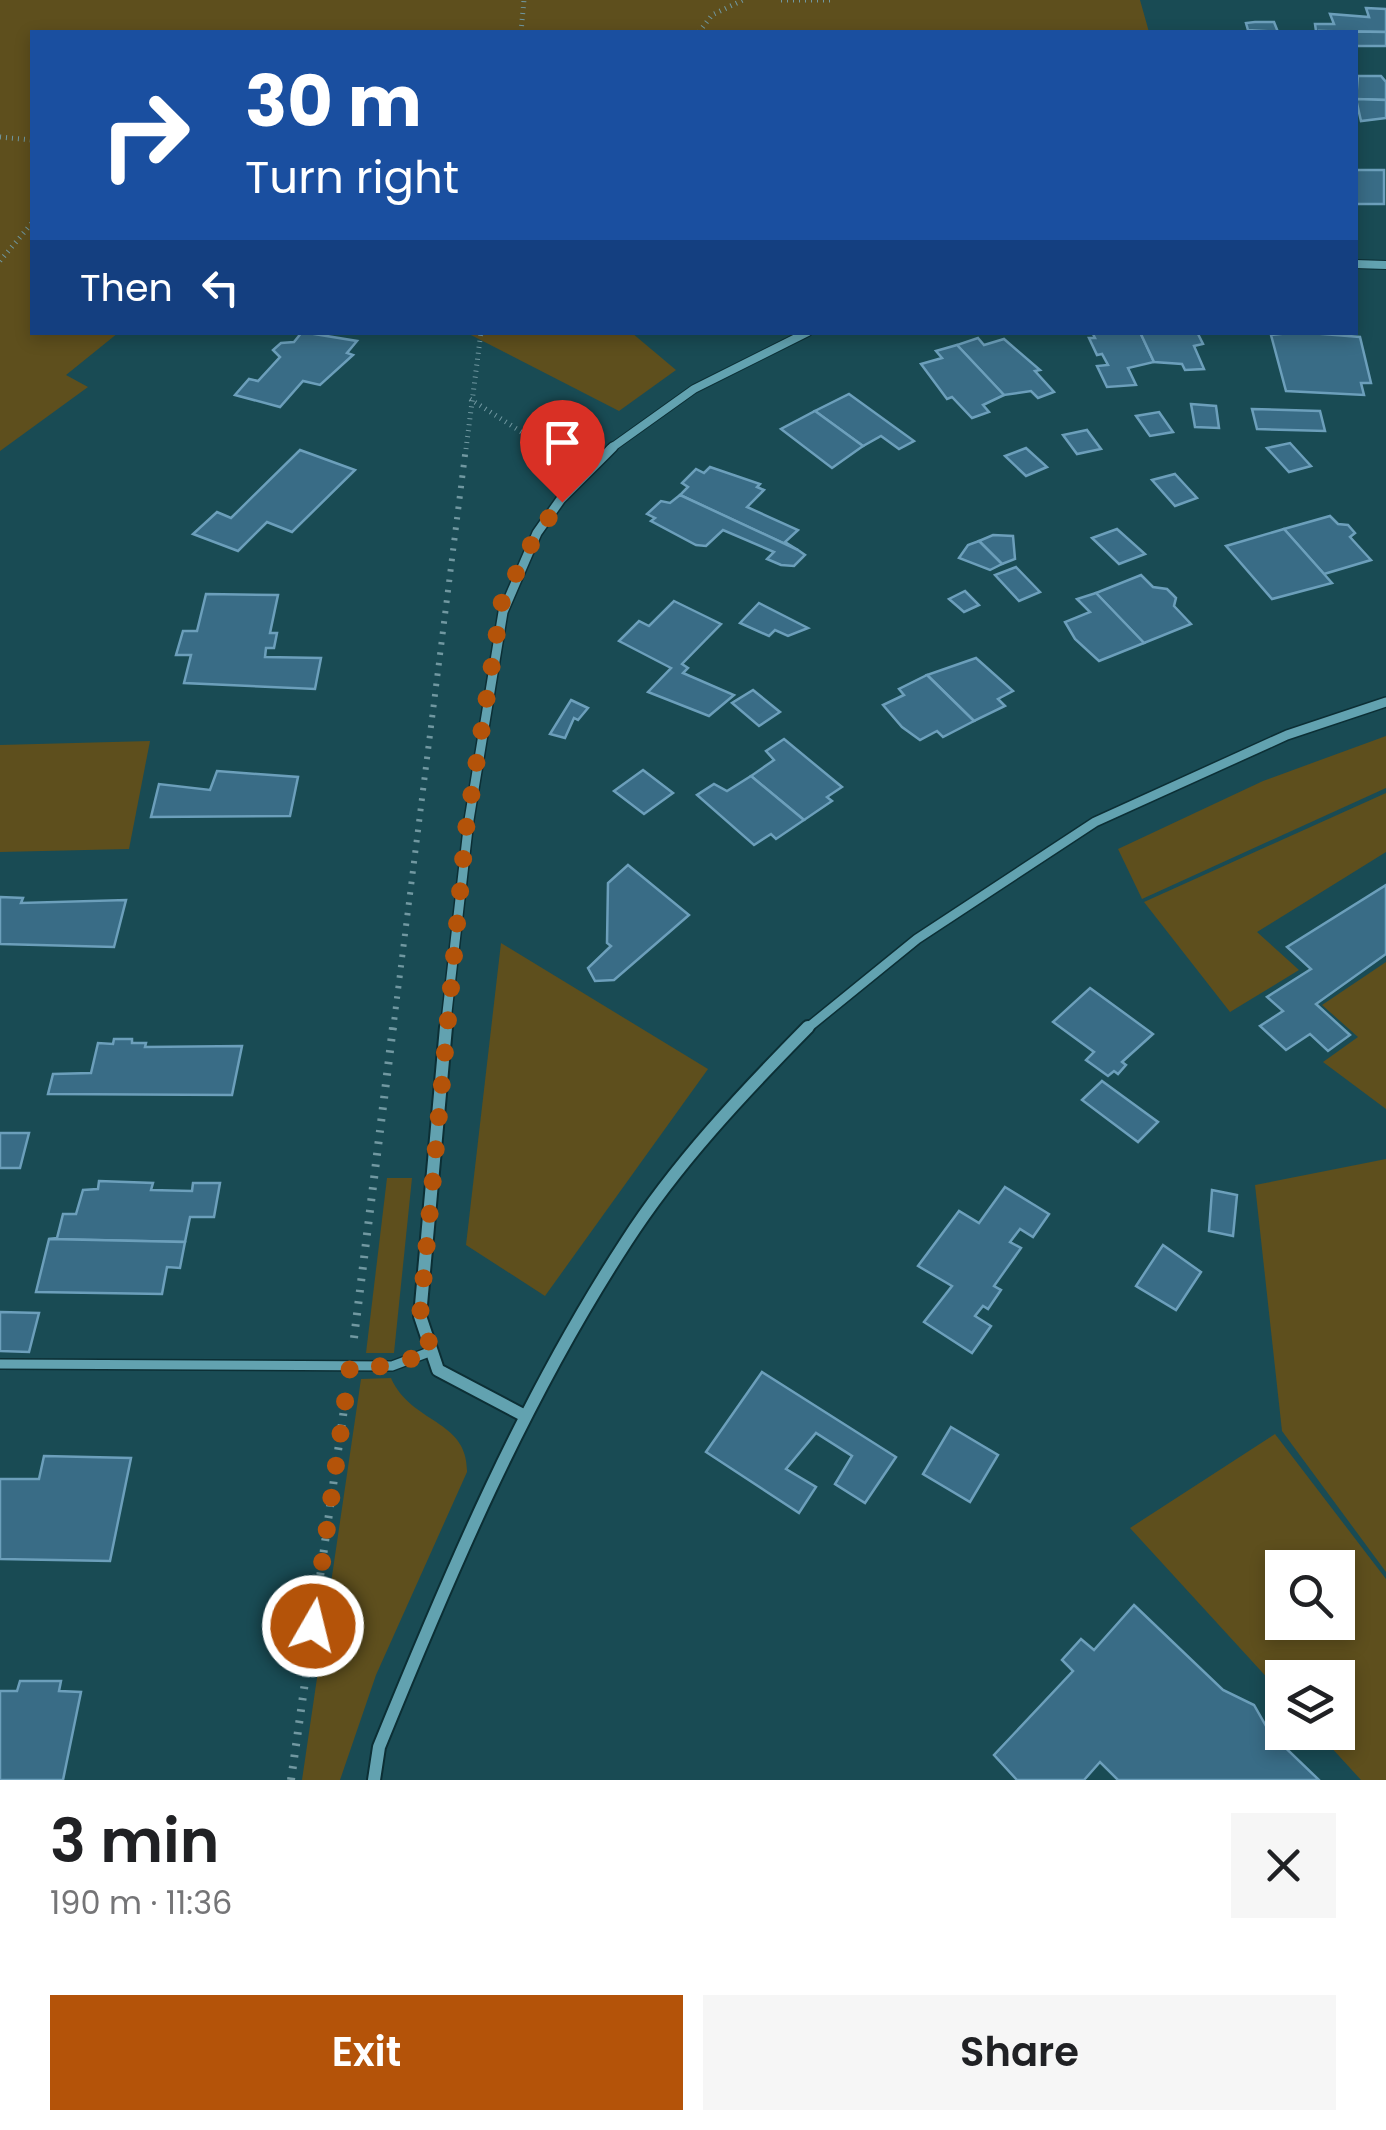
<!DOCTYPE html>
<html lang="en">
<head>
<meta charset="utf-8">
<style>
	body { margin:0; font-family:Poppins,sans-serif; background:#f6f6f6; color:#202124; height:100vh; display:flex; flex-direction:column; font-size:38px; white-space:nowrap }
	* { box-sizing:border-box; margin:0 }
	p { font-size:32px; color:#757577 }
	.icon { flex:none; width:55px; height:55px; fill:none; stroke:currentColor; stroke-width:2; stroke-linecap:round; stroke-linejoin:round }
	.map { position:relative; height:1780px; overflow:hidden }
	.side { display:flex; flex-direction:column; background:#fff; flex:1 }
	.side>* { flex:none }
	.banner { position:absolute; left:30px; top:30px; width:1328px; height:305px; border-radius:0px; box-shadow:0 5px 15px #0003; background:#1a4fa0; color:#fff; overflow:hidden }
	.tools { position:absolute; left:1265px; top:1550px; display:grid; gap:20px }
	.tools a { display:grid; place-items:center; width:90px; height:90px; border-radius:0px; background:#fff; box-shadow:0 5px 15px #0003; font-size:50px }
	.pin { position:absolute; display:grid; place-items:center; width:85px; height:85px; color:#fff; margin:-102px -42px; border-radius:50% 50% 50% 0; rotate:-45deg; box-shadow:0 0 10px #0007 }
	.pin .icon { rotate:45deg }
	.me { position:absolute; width:110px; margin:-55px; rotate:8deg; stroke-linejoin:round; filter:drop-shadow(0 0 8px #0008) }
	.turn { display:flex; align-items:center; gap:35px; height:210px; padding:0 50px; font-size:45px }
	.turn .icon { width:130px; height:130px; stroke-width:2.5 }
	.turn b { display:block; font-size:70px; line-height:85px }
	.then { display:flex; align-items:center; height:95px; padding:0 50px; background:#0003; gap:20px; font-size:38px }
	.round { display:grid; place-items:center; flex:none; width:105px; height:105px; border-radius:0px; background:#f6f6f6 }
	.summary { display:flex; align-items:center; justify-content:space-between; height:170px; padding:0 50px }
	h1 { font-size:60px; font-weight:600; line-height:75px }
	.action { display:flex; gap:20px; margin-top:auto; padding:20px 50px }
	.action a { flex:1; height:115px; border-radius:0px; background:#b45309; color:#fff; font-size:40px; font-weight:600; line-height:115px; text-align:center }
	.action a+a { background:#f6f6f6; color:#202124 }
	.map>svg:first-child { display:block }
	.green { fill:#5e4f1d; fill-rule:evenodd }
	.building { fill:#396c86; stroke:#6c9fbb; stroke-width:2.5 }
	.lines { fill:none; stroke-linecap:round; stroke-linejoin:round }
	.lane-casing { stroke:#0c2f35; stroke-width:12 }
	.street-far2-casing { stroke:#0c2f35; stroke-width:10 }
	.street-far1-casing { stroke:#0c2f35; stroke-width:12 }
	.street-casing { stroke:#0c2f35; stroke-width:16 }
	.path-far2 { stroke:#7198a1; stroke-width:5; stroke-dasharray:1 5; stroke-linecap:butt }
	.path-far1 { stroke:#7198a1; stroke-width:6; stroke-dasharray:2.5 8; stroke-linecap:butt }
	.path { stroke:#7198a1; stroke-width:8; stroke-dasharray:2.5 9; stroke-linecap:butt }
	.lane { stroke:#62a2b0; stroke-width:9 }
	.street-far2 { stroke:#62a2b0; stroke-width:8 }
	.street-far1 { stroke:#62a2b0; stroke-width:9 }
	.street { stroke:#62a2b0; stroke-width:12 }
	.route { stroke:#b45309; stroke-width:18; stroke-dasharray:0 32.4 }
</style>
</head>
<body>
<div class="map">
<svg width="1386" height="1780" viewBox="0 0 1386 1780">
	<rect width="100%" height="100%" fill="#194b54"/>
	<!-- green -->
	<g class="green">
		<polygon points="0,0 1140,0 1149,32 32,32 32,332 118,333 66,375 88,387 0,451"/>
		<polygon points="632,333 676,370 619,411 469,334"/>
		<polygon points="1386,736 1386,788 1142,899 1118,849 1263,781"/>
		<polygon points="150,741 129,849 0,852 0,745"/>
		<polygon points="1386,793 1386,852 1257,932 1299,970 1230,1012 1144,902"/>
		<polygon points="501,943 708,1069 545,1296 466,1245"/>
		<polygon points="1386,962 1386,1109 1323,1062 1358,1037 1322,1005"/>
		<polygon points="1386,1159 1386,1572 1282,1431 1255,1185"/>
		<polygon points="387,1178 412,1178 394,1353 366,1353"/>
		<path d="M 391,1378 C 411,1424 468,1419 467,1472 L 376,1675 L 340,1780 L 302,1780 L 361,1379 Z"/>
		<path d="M 1275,1434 L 1386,1579 L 1386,1780 L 1361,1780 L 1318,1733 L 1338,1732 L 1338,1678 L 1282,1678 L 1282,1694 L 1130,1528 ZM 1282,1568 L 1338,1568 L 1338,1622 L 1282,1622 Z"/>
	</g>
	<!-- building -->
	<g class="building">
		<polygon points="1366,8 1386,9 1386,32 1316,31 1315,24 1334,24 1330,14 1369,17"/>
		<polygon points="1255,22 1274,22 1278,32 1248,30 1246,23"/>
		<polygon points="1318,31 1386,32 1386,46 1355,46 1355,32"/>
		<polygon points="1358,76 1381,76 1386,82 1386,100 1356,99"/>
		<polygon points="1356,99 1386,100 1386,118 1361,121"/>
		<polygon points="1355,166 1357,170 1384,170 1384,204 1355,204"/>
		<polygon points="302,332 357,341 347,353 353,355 320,385 303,381 280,407 235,395 249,379 258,381 280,357 273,350 281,343 294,342"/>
		<polygon points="1092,332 1140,332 1154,362 1128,368 1136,385 1107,387 1097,366 1108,365 1102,354 1097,355 1089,338 1095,338"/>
		<polygon points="1140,332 1197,332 1203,344 1194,346 1204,369 1185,370 1182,364 1154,362"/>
		<polygon points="1298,332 1360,337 1371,383 1361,383 1364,395 1286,391 1271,335"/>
		<polygon points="978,338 984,345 1004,339 1040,370 1035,371 1054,392 1038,398 1031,391 1004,395 957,345"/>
		<polygon points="957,345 1004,395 983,405 989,412 972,418 952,397 947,399 921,364 942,358 936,351"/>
		<polygon points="849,394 914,441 899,449 881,436 863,446 815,411"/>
		<polygon points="1191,404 1216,406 1219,428 1195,427"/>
		<polygon points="1252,409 1320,411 1325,431 1257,429"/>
		<polygon points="815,411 863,446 832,468 781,429"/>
		<polygon points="1159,412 1173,432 1150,436 1136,416"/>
		<polygon points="1087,430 1101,449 1077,454 1063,435"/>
		<polygon points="1290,443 1311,466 1289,472 1267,448"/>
		<polygon points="1026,448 1047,467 1026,476 1005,456"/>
		<polygon points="300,450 355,470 292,532 267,522 238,551 193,534 217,512 231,518"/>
		<polygon points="710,467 760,484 757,487 764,490 747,507 798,530 785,542 798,550 680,495 688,487 682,483 696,469 704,473"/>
		<polygon points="1175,474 1197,498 1175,506 1152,480"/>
		<polygon points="680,495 798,550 805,555 794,566 781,565 767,559 774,552 723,530 706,546 696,545 651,521 655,518 647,514 661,501 670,503"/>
		<polygon points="1330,516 1338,524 1348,525 1355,533 1350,537 1371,560 1324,574 1284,529"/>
		<polygon points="1117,529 1145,554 1119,564 1092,538"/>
		<polygon points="1284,529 1332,583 1272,599 1226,546"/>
		<polygon points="993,535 1013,536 1015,559 1002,564 979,541"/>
		<polygon points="979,541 1002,564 990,570 959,558 968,545"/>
		<polygon points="1016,567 1040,592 1019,601 995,575"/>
		<polygon points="1141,575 1153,587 1167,589 1176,598 1174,606 1191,624 1144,643 1096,593"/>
		<polygon points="965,591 979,605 964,612 949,599"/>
		<polygon points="1096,593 1144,643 1099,661 1075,639 1065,622 1090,612 1077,599"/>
		<polygon points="206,594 278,595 270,633 277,633 274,648 266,648 265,657 321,658 315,689 184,683 191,655 176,655 183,631 197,631"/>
		<polygon points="674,601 721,624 682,664 688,668 683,673 734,695 709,716 648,692 671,668 619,641 639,621 649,626"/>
		<polygon points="759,603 808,628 788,636 775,630 769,636 740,623"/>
		<polygon points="976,658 1013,691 998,699 1005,706 974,721 927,675"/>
		<polygon points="927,675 974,721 943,737 937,731 920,740 902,727 883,705 904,695 899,689"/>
		<polygon points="753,690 780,712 759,726 732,703"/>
		<polygon points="571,700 588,708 578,720 574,718 565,738 550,734"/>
		<polygon points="784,739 842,787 827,797 832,801 804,820 751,776 774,760 766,751"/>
		<polygon points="643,770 673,793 644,814 614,791"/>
		<polygon points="217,771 298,777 290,816 151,817 159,784 210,790"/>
		<polygon points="751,776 804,820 776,839 771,834 754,845 697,795 714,784 727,791"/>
		<polygon points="628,865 689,915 614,980 595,981 588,968 611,946 607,943 608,883"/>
		<polygon points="1386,885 1386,954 1316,1004 1350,1035 1328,1051 1310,1034 1286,1050 1260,1026 1283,1011 1267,997 1311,969 1287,947"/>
		<polygon points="0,897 23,898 21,903 126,900 114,947 0,944"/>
		<polygon points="1090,988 1153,1034 1122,1062 1126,1065 1118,1074 1114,1071 1108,1076 1086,1060 1094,1052 1053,1022"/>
		<polygon points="114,1039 132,1039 132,1043 146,1043 145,1047 242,1046 232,1095 48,1094 53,1074 91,1073 98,1043 113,1044"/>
		<polygon points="1102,1081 1158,1122 1138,1142 1082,1100"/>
		<polygon points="0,1133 29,1133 20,1168 0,1168"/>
		<polygon points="99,1181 153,1183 151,1190 192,1191 193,1183 220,1183 214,1217 190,1217 185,1242 49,1239 57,1238 63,1214 76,1214 83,1190 98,1189"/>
		<polygon points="1005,1187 1049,1214 1033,1237 1020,1229 1010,1242 1021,1248 994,1286 1001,1290 988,1309 983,1306 975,1316 991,1326 972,1353 924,1322 952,1286 918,1266 959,1211 979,1223"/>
		<polygon points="1212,1190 1237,1195 1233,1236 1209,1231"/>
		<polygon points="49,1239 185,1242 180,1268 167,1267 162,1294 36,1292"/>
		<polygon points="1163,1245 1201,1272 1176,1310 1136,1286"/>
		<polygon points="0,1312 39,1313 29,1352 0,1351"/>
		<polygon points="762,1372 896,1457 865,1503 835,1484 852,1456 816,1433 786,1469 816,1487 799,1513 706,1452"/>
		<polygon points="951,1427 998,1455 970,1502 923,1474"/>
		<polygon points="44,1456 131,1458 110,1561 0,1559 0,1479 39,1479"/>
		<polygon points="1134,1605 1223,1690 1254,1705 1270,1733 1319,1780 1118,1780 1100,1762 1084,1780 1017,1780 994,1755 1073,1671 1062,1660 1081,1639 1094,1650"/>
		<polygon points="20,1681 61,1681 59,1691 81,1692 63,1780 0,1780 0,1691 17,1691"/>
	</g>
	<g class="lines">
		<!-- lane casing -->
		<g class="lane-casing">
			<polyline id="lane" points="0,1364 392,1366 432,1351"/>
		</g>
		<!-- street-far2 casing -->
		<g class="street-far2-casing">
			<g id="street-far2">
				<polyline points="1355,264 1386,265"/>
				<polyline points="610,449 694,389 808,332"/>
			</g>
		</g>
		<!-- street-far1 casing -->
		<g class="street-far1-casing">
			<g id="street-far1">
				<polyline points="445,1030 469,820 503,612 537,533 561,499 613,447"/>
				<polyline points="805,1030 917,939 1095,822 1287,735 1386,702"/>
			</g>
		</g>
		<!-- street casing -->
		<g class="street-casing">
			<g id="street">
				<polyline points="446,1027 420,1316 438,1370 525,1416"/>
				<path d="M 374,1780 L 379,1747 C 450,1573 523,1400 626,1242 C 676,1164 743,1093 808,1027"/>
			</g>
		</g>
		<!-- path-far2 -->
		<g class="path-far2">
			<polyline points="781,0 832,0"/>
			<polyline points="521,32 524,0"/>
			<polyline points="699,32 712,15 743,0"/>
			<polyline points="0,137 32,140"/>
			<polyline points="0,261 32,223"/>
			<polyline points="470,399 548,449"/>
			<polyline points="466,449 481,332"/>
		</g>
		<!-- path-far1 -->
		<g class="path-far1">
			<polyline points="544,447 563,459"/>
			<polyline points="393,1030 466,447"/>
		</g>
		<!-- path -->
		<g class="path">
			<polyline points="354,1338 393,1027"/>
			<polyline points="291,1780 346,1395"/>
		</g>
		<!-- lane -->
		<use href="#lane" class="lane"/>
		<!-- street-far2 -->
		<use href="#street-far2" class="street-far2"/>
		<!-- street-far1 -->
		<use href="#street-far1" class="street-far1"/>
		<!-- street -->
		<use href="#street" class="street"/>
	</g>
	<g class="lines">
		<!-- route -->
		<polyline class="route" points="313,1626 350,1367 392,1366 432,1351 420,1316 466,829 502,601 538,531 562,502"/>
	</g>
</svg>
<div class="tools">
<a><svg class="icon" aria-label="search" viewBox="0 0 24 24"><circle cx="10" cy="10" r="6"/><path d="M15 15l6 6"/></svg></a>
<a><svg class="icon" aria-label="layers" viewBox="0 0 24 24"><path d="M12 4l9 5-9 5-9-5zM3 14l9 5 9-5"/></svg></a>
</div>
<div class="pin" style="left:562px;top:502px;background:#d93025"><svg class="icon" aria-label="arrive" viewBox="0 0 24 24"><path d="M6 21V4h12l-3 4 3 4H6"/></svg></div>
<svg class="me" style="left:313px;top:1626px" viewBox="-20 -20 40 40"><circle r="17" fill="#b45309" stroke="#fff" stroke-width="3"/><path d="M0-11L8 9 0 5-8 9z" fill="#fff"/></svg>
<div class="banner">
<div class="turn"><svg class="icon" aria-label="right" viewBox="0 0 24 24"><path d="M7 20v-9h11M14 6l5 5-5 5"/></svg><div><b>30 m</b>Turn right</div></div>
<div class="then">Then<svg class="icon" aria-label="left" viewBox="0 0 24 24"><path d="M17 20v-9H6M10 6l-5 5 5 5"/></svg></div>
</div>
</div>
<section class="side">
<div class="summary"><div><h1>3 min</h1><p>190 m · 11:36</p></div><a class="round"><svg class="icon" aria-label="close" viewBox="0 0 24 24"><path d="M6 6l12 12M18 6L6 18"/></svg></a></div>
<div class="action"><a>Exit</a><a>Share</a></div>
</section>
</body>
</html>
